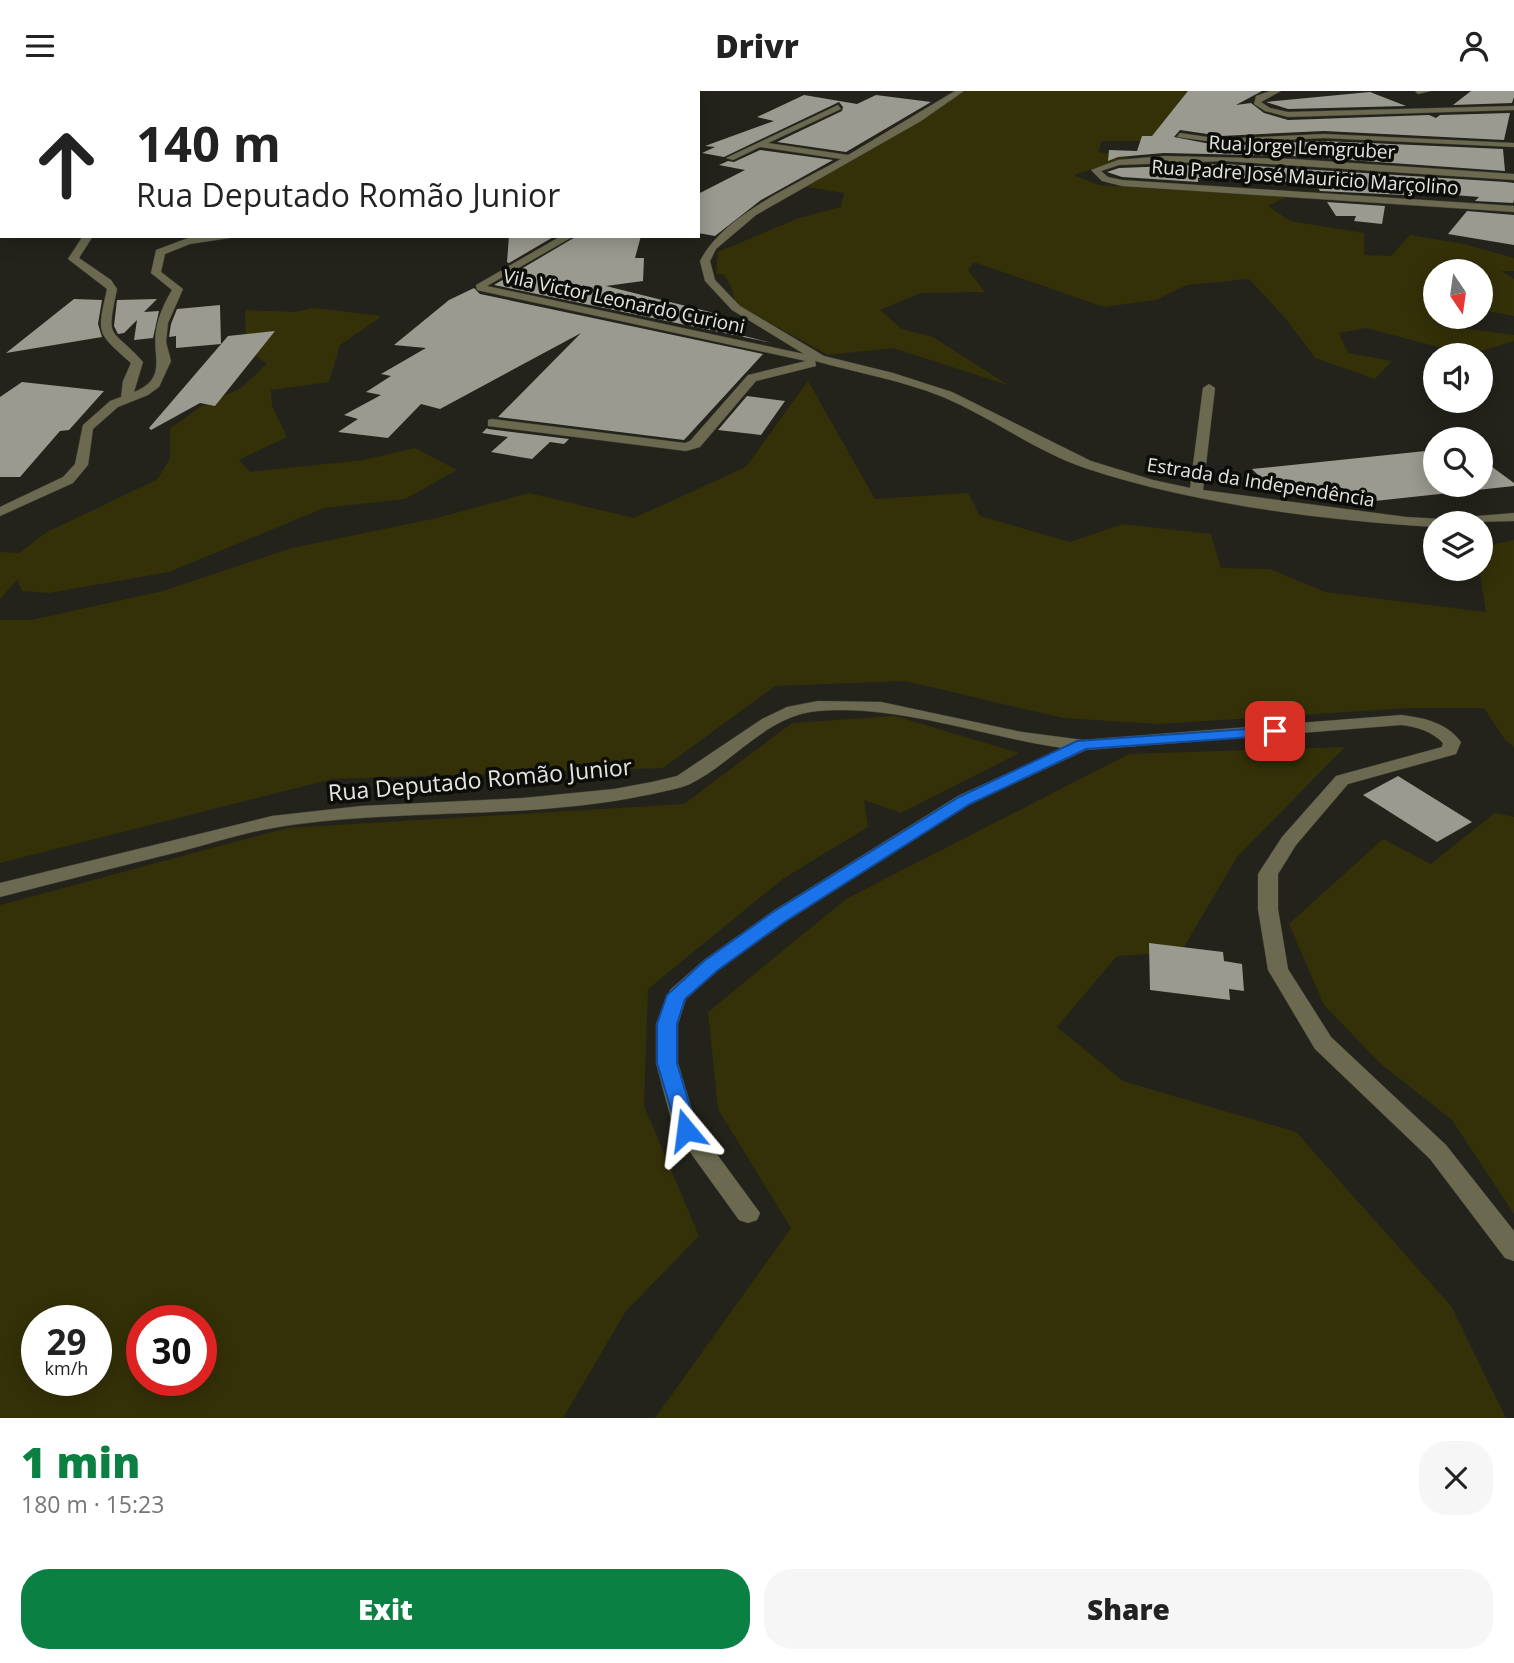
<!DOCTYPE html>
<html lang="en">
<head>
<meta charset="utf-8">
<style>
	body { margin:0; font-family:"Open Sans",sans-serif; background:#f6f6f6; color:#222; height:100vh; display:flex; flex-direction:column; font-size:26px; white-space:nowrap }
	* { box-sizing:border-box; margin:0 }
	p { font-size:23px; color:#767676 }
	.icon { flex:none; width:38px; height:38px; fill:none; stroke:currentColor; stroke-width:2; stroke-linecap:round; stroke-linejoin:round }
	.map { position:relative; height:1327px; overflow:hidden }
	.details { display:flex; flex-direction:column; background:#fff; flex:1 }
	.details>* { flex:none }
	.hud { position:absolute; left:0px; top:0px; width:700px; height:147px; box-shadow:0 4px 18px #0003; background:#fff; color:#222; overflow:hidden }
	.needle { width:46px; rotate:167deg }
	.buttons { position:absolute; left:1423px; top:168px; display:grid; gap:14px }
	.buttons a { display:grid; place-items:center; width:70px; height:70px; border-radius:50%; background:#fff; box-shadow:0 4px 18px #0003; font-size:35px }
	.speed { position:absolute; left:21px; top:1214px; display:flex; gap:14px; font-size:35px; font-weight:700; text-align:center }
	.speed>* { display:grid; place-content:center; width:91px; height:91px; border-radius:50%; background:#fff; box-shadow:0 4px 18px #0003; line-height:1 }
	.speed small { font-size:18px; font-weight:400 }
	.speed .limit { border:10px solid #d22; background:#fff; color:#111 }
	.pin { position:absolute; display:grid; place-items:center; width:60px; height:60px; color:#fff; margin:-30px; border-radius:14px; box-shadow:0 4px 10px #0006 }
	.me { position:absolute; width:77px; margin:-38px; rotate:344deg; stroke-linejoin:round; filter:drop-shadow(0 0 5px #0008) }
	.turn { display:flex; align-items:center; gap:24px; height:147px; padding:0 21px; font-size:32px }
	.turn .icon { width:91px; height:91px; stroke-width:2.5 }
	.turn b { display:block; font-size:49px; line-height:60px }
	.round { display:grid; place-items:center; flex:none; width:74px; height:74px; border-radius:28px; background:#f6f6f6 }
	.headline { display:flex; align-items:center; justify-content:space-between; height:119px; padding:0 21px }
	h1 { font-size:42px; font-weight:800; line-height:52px; color:#0b8043 }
	.action { display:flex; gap:14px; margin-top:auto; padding:14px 21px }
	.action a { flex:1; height:80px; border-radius:28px; background:#0b8043; color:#fff; font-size:28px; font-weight:800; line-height:80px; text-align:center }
	.action a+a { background:#f6f6f6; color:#222 }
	header { display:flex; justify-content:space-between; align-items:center; height:91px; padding:0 21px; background:#fff; font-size:32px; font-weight:800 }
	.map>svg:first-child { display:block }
	.green { fill:#343108; fill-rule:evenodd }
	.building { fill:#9a9a90 }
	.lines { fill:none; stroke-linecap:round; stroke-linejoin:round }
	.minor-casing { stroke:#3e3e36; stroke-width:1 }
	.minor { fill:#6b6a50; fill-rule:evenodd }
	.route { fill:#1a73e8; stroke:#114b97; stroke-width:2 }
	.labels { text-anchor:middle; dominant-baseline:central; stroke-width:7; stroke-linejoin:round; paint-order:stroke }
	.far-street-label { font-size:19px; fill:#e5e5df; stroke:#0c0c09 }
	.street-label { font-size:23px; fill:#e5e5df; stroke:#0c0c09 }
</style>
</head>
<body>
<header><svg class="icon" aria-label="menu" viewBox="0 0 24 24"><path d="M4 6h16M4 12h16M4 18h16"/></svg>Drivr<svg class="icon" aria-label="person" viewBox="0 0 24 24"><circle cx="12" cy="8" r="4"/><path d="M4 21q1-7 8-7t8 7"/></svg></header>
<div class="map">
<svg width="1514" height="1327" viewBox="0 0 1514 1327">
	<rect width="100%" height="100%" fill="#23231b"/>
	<!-- green -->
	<g class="green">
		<polygon points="963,0 1214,0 1145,50 1102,50 1098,61 1131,66 1073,84 1099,94 1286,106 1268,115 1290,130 1364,142 1364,164 1391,165 1410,144 1464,153 1514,167 1514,180 1501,180 1514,188 1514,225 1481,219 1480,180 1435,180 1435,226 1458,226 1452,236 1514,244 1514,250 1468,264 1366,237 1339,242 1348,262 1392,270 1375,288 1315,267 1286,228 1249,188 1187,194 1156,209 1104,216 974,171 968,179 985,201 921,202 880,219 902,238 933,246 1008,294 893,257 828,264 736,213 730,193 723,183 716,183 718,161 799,127 841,116 844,102 801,95 930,24"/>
		<polygon points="313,217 382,225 340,254 329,291 271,299 272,315 287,346 239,369 250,381 363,369 415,357 457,379 405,408 324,417 169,481 49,502 22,500 17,489 0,508 0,461 19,462 47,441 158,388 170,367 170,338 200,316 241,297 267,273 246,257 245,219 295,221"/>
		<polygon points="808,290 875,408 968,402 980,425 1070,451 1123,433 1211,443 1221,477 1270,478 1325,501 1486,521 1479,478 1481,456 1514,449 1514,656 1505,649 1484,617 1410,617 1159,633 1063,627 905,590 775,595 663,677 332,688 0,772 0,529 31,529 163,500 292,457 437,427 529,402 634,427 746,376"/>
		<path d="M 895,625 L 1019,662 L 901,722 L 864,709 L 868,736 L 784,787 L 648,898 L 644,1015 L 699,1145 L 626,1220 L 563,1327 L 0,1327 L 0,814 L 287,737 L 684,713 L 792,632 ZM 96,1230 L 96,1290 L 37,1290 L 37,1230 ZM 201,1230 L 201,1290 L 142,1290 L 142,1230 Z"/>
		<polygon points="1345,656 1237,766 1181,861 1117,865 1057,936 1123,990 1296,1041 1451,1215 1506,1327 655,1327 791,1137 718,1018 708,921 846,808 1129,663"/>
		<polygon points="1495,722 1514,726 1514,1123 1452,1029 1381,973 1324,914 1289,833 1383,748 1431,773"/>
	</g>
	<!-- building -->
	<g class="building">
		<polygon points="1188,0 1262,0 1236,14 1251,12 1264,22 1288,29 1429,24 1436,27 1440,24 1510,22 1504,49 1324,40 1221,45 1180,39 1174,46 1221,55 1324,50 1503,58 1505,80 1293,65 1164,62 1118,66 1108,70 1109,59 1137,60 1142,45 1152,45"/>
		<polygon points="1471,0 1514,0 1514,6 1512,12 1453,14"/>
		<polygon points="1370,1 1406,15 1288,18 1266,11"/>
		<polygon points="804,4 857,13 876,4 931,11 846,61 777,51 842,20 843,16 839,11 724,66 702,62 715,56 705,55 774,30 757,26"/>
		<polygon points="760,59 833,69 761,109 715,145 698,142 698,103 745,79 719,74 728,70 734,71"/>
		<polygon points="1224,73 1506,91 1514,92 1514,109 1513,112 1475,110 1479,106 1404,100 1404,104 1320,100 1315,92 1198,87 1198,91 1122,86 1107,81 1119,77"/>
		<polygon points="1327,111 1385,115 1382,133 1354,130 1356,125 1336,125"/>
		<polygon points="1467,120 1514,124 1514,154 1448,143"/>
		<polygon points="509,145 555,145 509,172 507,171"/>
		<polygon points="577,145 641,145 635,167 644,167 643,190 606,195 718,223 709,227 733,233 721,239 772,252 494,194"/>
		<polygon points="474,197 480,203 763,263 684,349 498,326 581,242 440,318 421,313 388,347 338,341 358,328 344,324 381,304 366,301 391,285 381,283 426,257 394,254 449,209"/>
		<polygon points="74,208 102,209 98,233 102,246 6,262"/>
		<polygon points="157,208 144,221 159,220 153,247 134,249 137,229 124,242 118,243 114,235 117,209"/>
		<polygon points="220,214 221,253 176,257 176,245 169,246 171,233 177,218"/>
		<polygon points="275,240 215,315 200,312 151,339 149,337 228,245"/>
		<polygon points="22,291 104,300 69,339 60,340 20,386 0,386 0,306"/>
		<polygon points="747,305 785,310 761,344 718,339"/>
		<polygon points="487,337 488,338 569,348 564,353 550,351 532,368 491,361 508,346 482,342"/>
		<polygon points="1435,359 1435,394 1480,394 1480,367 1514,392 1514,395 1347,413 1327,395 1275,401 1252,378"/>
		<polygon points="1398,685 1472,731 1437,751 1363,704"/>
		<polygon points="1149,852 1223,861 1224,870 1242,873 1244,900 1229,898 1230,909 1150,899"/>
	</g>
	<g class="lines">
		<!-- minor casing -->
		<g class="minor-casing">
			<g id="minor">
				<polygon points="81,0 100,0 78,2"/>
				<polygon points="179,0 198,0 176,2"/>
				<polygon points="295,0 311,0 292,2"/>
				<polygon points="352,0 371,2 354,2"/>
				<polygon points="381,0 389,0 390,2 382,2"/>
				<polygon points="425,0 437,0 422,2"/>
				<polygon points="636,0 647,0 633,2"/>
				<path d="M 955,0 L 964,0 L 921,30 L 756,124 L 716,158 L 710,170 L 715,189 L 740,215 L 824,265 L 893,282 L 952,301 L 1091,370 L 1153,389 L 1190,397 L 1203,297 L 1209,293 L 1215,297 L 1203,399 L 1406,426 L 1442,428 L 1514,422 L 1514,430 L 1435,432 L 1435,436 C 1321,429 1193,413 1085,377 C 1035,360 991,326 943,306 C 901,289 858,282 815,270 L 816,275 L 756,290 L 700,356 L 686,360 L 488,335 L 488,329 L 492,328 L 685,352 L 690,350 L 748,284 L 806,270 L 481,200 L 477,199 L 476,194 L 561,145 L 574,145 L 487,195 L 804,263 L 732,219 L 705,190 L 700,170 C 723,124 797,93 841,68 L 760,56 L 733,69 L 726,67 L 838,14 L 841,18 L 768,52 L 848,64 Z"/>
				<polygon points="1270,0 1281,0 1261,11 1270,17 1288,21 1514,15 1514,19 1288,26 1265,20 1254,13 1256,5"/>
				<polygon points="1415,0 1431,0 1418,3"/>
				<polygon points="0,22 2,22 0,27"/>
				<polygon points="1180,42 1221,48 1324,43 1514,52 1514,56 1324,47 1221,52 1177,46"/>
				<polygon points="1164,65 1293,68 1514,83 1514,89 1224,70 1119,74 1101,80 1108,86 1122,89 1514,115 1514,121 1122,95 1102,90 1091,79 1118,69"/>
				<path d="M 83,145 L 93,145 L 79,167 L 111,189 L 117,198 C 106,252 110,234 143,271 L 134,301 C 168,287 152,266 156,240 C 158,225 165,211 172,199 L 151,182 L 156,159 L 188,147 L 243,145 L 190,153 L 165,163 L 161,181 L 183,198 L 168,232 L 166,251 L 171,270 L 159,296 L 148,304 L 118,316 L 93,338 L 88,374 L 73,392 L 0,425 L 0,416 L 63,386 L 75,373 L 83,334 L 110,310 L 121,306 L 123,290 L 131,272 C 96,241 97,244 107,198 L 68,168 Z"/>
				<path d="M 818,610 L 881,611 L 1022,641 L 1083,649 L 1401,624 C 1424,627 1446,631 1461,651 L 1456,663 L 1348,693 L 1296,754 L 1278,783 L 1278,818 L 1288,878 L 1331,946 L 1446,1054 L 1514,1140 L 1514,1170 L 1505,1167 L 1430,1068 L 1315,958 L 1268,879 L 1258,818 L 1258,783 L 1282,746 L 1336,685 L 1442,656 L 1443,652 C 1431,640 1418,636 1401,634 L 1086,659 L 970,713 L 787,830 L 718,879 L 686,908 L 678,933 L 678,972 L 697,1036 L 760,1122 L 757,1129 L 748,1132 L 739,1129 L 674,1039 L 656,972 L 656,933 L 670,899 L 704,869 L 773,820 L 958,705 L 1063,657 C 984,646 898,613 818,620 C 767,624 733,672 690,693 C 679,698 664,700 652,703 C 528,730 398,716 273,737 C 243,742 212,752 182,760 C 121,775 61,790 0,806 L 0,792 L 272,725 L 361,715 L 523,707 L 614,698 L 652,691 L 677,685 L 762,628 L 787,616 Z"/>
			</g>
		</g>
		<!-- minor -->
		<use href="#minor" class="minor"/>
	</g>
	<!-- route -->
	<polygon class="route" points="1275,636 1282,640 1280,644 1086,658 970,713 786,830 718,879 685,908 677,933 677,972 697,1039 693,1045 686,1047 679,1045 657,972 657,933 667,904 704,870 773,821 959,706 1077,650"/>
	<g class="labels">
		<!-- far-street labels -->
		<g class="far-street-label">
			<text transform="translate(1302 56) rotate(3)">Rua Jorge Lemgruber</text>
			<text transform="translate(1305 86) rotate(4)">Rua Padre José Mauricio Marçolino</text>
			<text transform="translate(624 210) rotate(12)">Vila Victor Leonardo Curioni</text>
			<text transform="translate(1261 391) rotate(9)">Estrada da Independência</text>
		</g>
		<!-- street labels -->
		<g class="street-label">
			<text transform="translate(480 688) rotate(-5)">Rua Deputado Romão Junior</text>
		</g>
	</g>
</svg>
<div class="buttons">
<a><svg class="needle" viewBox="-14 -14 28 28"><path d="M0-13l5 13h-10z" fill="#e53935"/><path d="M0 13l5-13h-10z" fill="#767676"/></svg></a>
<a><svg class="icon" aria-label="sound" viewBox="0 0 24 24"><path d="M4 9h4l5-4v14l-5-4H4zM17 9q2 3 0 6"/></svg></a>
<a><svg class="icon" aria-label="search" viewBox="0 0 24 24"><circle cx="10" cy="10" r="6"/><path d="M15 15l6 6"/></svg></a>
<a><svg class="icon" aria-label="layers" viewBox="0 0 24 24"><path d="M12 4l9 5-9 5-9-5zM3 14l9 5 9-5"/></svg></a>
</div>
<div class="speed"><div>29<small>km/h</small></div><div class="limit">30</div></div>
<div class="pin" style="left:1275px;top:640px;background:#d93025"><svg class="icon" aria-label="arrive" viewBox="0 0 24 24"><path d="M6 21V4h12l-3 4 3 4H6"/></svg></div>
<svg class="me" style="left:686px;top:1039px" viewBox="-20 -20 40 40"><path d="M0-17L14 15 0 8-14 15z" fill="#1a73e8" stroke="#fff" stroke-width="4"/></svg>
<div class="hud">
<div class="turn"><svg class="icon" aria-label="ahead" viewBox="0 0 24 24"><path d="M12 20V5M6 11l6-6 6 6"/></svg><div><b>140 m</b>Rua Deputado Romão Junior</div></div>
</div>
</div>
<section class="details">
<div class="headline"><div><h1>1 min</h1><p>180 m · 15:23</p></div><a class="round"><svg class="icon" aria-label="close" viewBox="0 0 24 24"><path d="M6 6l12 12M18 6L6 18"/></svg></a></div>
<div class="action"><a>Exit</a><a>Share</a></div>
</section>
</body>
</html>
